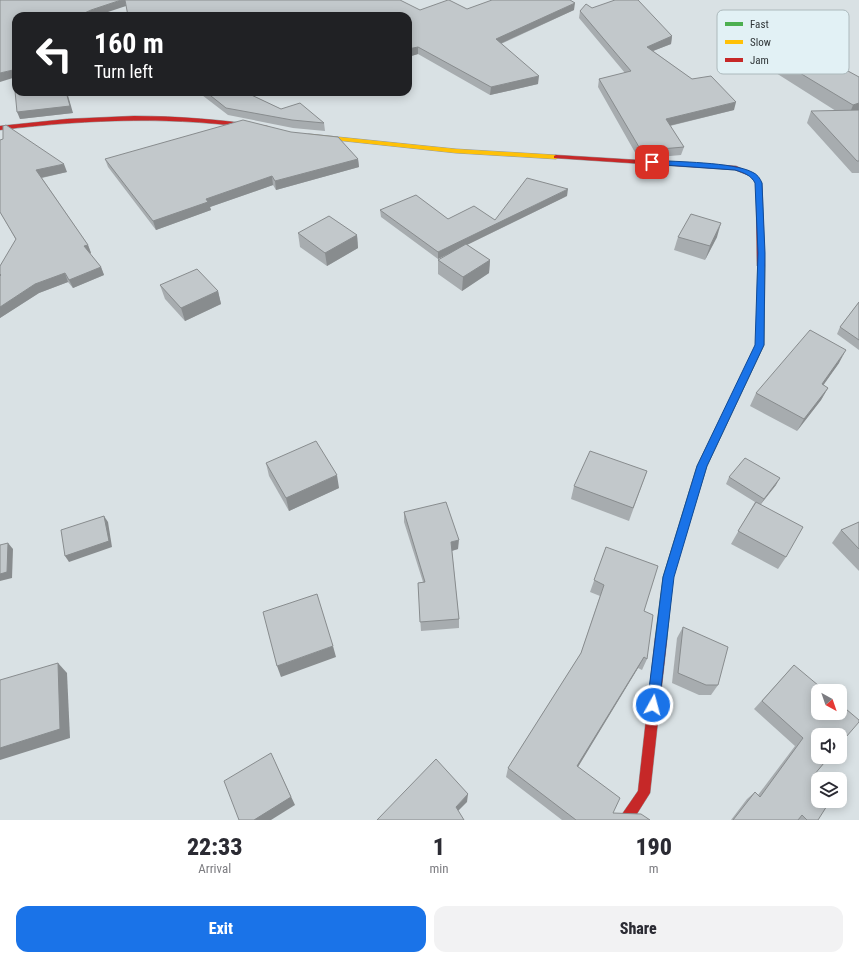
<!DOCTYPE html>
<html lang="en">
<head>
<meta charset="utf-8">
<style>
	body { margin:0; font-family:"Roboto Condensed",sans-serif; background:#f2f2f3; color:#2b2b33; height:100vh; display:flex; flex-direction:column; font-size:15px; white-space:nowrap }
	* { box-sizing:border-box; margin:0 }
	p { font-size:13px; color:#7c7c81 }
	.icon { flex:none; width:22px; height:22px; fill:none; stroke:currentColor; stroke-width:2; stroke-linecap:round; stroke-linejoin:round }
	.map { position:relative; height:820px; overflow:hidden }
	.sheet { display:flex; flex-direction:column; background:#fff; flex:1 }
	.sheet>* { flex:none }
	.top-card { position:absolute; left:12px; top:12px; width:400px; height:84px; border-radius:12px; box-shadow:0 2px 10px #0003; background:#202124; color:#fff; overflow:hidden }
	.needle { width:26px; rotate:140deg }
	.buttons { position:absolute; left:811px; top:684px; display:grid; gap:8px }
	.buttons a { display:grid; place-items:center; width:36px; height:36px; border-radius:8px; background:#fff; box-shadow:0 2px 10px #0003; font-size:20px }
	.pin { position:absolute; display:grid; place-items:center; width:34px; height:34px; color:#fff; margin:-17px; border-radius:8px; box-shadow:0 2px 6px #0006 }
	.me { position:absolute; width:44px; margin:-22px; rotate:7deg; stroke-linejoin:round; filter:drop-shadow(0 0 3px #0008) }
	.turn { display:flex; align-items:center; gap:14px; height:84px; padding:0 16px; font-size:18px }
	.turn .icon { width:52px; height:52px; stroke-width:2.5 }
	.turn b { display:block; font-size:28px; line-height:34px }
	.eta { display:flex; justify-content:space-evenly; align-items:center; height:68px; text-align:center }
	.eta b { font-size:24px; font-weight:800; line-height:28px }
	.button { display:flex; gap:8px; margin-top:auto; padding:8px 16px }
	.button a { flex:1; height:46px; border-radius:12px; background:#1a73e8; color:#fff; font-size:16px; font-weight:800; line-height:46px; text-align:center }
	.button a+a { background:#f2f2f3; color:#2b2b33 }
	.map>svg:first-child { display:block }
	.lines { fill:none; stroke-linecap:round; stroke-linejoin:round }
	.fast-casing { stroke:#959c9e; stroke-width:1 }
	.slow-casing { stroke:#959c9e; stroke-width:1 }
	.jam-casing { stroke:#959c9e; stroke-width:1 }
	.fast { fill:#4caf50; fill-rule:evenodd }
	.slow { fill:#ffc107; fill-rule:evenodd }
	.jam { fill:#c62828; fill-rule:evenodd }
	.wall { fill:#a7acaf }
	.shaded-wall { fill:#888c8e }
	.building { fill:#c2c8cb; stroke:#888c8e }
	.route { fill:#1a73e8; stroke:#114b97 }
	.key { fill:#e2f1f5; stroke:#acb9bc; stroke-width:1 }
	.key-label { font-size:11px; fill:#2f3537 }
</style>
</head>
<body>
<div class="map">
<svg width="859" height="820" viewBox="0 0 859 820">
	<rect width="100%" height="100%" fill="#d9e1e4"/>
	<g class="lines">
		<!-- fast casing -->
		<g class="fast-casing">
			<polygon id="fast" points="694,488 697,489 699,492 673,577 667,639 665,643 661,644 657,643 655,639 663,577 689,492 691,489"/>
		</g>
		<!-- slow casing -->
		<g class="slow-casing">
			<g id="slow">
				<polygon points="309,134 456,149 556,155 559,157 556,159 456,153 307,137 307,135"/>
				<polygon points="758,264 761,264 765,266 764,345 707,466 699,492 697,495 694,496 691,495 689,492 697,466 756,345"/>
			</g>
		</g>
		<!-- jam casing -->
		<g class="jam-casing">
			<g id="jam">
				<path d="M 134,116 C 179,116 222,120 267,126 L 270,128 L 267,130 C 174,116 93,119 0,130 L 0,126 L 67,119 Z"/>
				<polygon points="556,155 736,166 754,174 762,183 765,266 761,268 757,266 756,183 750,176 735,170 554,158 554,156"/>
				<polygon points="661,634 665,635 667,639 650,793 633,820 618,820 638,791 655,639 657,635"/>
			</g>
		</g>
		<!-- fast -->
		<use href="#fast" class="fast"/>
		<!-- slow -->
		<use href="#slow" class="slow"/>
		<!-- jam -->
		<use href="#jam" class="jam"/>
	</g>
	<!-- wall -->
	<g class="wall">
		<polygon points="0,0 420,10 467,9 574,10 501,44 538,84 490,95 418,54 408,57 408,16 126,6 16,16 73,113 20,119"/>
		<polygon points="592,8 672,36 671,44 653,51 734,110 670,126 684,147 681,155 659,157 637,156 598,87 599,79 625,73 579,18 580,11"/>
		<polygon points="780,61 859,77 859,173 852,173 807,123 811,111 836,111 776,73"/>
		<polygon points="198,92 245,92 281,109 324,123 325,131 293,128 228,115"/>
		<polygon points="0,140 67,172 42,178 88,245 91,253 90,254 101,267 104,275 73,288 68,282 39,293 0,318 0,266 16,240 0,212"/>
		<polygon points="105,159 358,159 359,167 276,190 273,185 210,207 211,210 156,230 108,167"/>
		<polygon points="567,196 467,245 490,260 489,273 462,291 438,274 438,260 456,250 438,259 381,217 380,210 448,219 495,220"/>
		<polygon points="298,233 357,235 358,248 327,266 300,247"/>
		<polygon points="678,237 717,237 705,260 674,250"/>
		<polygon points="160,285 218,291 221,304 185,321 165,299"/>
		<polygon points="859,302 859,350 837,334 840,327"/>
		<polygon points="839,363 823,385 828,388 821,400 797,431 750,406 756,393"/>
		<polygon points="266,463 339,488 289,511 269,476"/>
		<polygon points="647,471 629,521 571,499 574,486"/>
		<polygon points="729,477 776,485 761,504 786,557 778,569 731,544 755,502 726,484"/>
		<polygon points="404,512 458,549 452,551 459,619 459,628 421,631 418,583 423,582 404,522"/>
		<polygon points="859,522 859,571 832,543 841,530"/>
		<polygon points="606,547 644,611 647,659 642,670 638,668 578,767 613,813 650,820 562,820 506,777 508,768 581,653 600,596 590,592"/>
		<polygon points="683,627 718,685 711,695 699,695 672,683 677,638"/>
		<polygon points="794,665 814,775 818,820 731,820 747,799 755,792 758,795 795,746 754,709"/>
	</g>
	<!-- shaded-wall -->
	<g class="shaded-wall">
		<polygon points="121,0 125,0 126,6 96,16 78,16 91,10"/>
		<polygon points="575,3 574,10 495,46 496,39"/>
		<polygon points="672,36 671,44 645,54 647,47"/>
		<polygon points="418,47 418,54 408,57 408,49"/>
		<polygon points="13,70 16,77 0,82 0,73"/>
		<polygon points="539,76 538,84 490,95 491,87"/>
		<polygon points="67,92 73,113 20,119 17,112"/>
		<polygon points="140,92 152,92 141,94"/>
		<polygon points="736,102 734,110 664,127 666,119"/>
		<polygon points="859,103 859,114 848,118 853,105"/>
		<polygon points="358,159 359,167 276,190 275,181"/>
		<polygon points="64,164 67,172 40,178 36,170"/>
		<polygon points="272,176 273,185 210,207 211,210 156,230 153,221 206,199"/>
		<polygon points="568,189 567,196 438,259 438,252"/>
		<polygon points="721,223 717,237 705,260 710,246"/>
		<polygon points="357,235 358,248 327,266 325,253"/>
		<polygon points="88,245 91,253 88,254 84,246"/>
		<polygon points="490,260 489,273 462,291 463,277"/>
		<polygon points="101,267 104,275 73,288 69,280"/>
		<polygon points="65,273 68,282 39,293 0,318 0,307 35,284"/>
		<polygon points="218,291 221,304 185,321 181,308"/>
		<polygon points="846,350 839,363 815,397 822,384"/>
		<polygon points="828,388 821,400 797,431 804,419"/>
		<polygon points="337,475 339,488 289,511 286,498"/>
		<polygon points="780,478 776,485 760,505 764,499"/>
		<polygon points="104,516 108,522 112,547 69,562 65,556"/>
		<polygon points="459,540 458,549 451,551 451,542"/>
		<polygon points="8,543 13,549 12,578 0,581 0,574"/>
		<polygon points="333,646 336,657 281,677 277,666"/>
		<polygon points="644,657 638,668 573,775 577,766"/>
		<polygon points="58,663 67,673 70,738 0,760 0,748"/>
		<polygon points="275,762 295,805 271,820 254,820"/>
		<polygon points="468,794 467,802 455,814 456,807"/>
	</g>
	<!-- building -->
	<g class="building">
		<polygon points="0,0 121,0 91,10 78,16 16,16 16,92 66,92 70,106 17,112 13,70 0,73"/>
		<polygon points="125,0 400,0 420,10 448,0 449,0 467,9 492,0 570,0 575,3 496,39 539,76 491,87 418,47 408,49 408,16 128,16"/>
		<polygon points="615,0 638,0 672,36 647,47 692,79 711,76 736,102 666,119 684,147 661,149 639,147 599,79 631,71 580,11 586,4 592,8"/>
		<polygon points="813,52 859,77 859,103 853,105 780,61"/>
		<polygon points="206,92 245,92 281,109 300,103 324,123 292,120 226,108"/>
		<polygon points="859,110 859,161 857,161 811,111"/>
		<polygon points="243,120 291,132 338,137 358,159 275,181 272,176 206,199 208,202 153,221 105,159"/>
		<polygon points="6,125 64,164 36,170 88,245 84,246 101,267 69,280 65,273 35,284 0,307 0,276 1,275 0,274 0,266 16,239 0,212 0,140 3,139 3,126"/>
		<polygon points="527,178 568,189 438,252 380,210 416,195 448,219 474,206 495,220"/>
		<polygon points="691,214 721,223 710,246 678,237"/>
		<polygon points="329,216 357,235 325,253 298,233"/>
		<polygon points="466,244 490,260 463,277 438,260"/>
		<polygon points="197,269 218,291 181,308 160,285"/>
		<polygon points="859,302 859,340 840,327"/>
		<polygon points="810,330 846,350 822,384 828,388 804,419 756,393"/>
		<polygon points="316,441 337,475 286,498 266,463"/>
		<polygon points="590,451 647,471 633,508 574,486"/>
		<polygon points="745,458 780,478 764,499 729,477"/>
		<polygon points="446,502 459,540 451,542 459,619 420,622 418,583 425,582 404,512"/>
		<polygon points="756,502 803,527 786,557 738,531"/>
		<polygon points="104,516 109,541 65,556 61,530"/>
		<polygon points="859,522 859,549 841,530"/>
		<polygon points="8,543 7,572 0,574 0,545"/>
		<polygon points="606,547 658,566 644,611 653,615 647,659 644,657 577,766 620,798 613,813 641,814 650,820 576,820 508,768 581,653 604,585 594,580"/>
		<polygon points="317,594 333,646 277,666 263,612"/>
		<polygon points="683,627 728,647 718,685 706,685 678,673"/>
		<polygon points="58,663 60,729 0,748 0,680"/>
		<polygon points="794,665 825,691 818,691 818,713 840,713 840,704 859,720 859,722 840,744 840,735 818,735 818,757 829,757 814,775 819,779 818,779 818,801 830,801 818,820 807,820 802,815 798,820 733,820 755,792 760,797 803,738 762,701"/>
		<polygon points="271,753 291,797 254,820 239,820 224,781"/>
		<polygon points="436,759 468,794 456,807 464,820 377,820"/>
	</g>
	<!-- route -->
	<path class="route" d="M 652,160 C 676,162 733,162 752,172 C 757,174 760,178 762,183 L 765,253 L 764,345 L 707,466 L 674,577 L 659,705 L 658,709 L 653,711 L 649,709 L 647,705 L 663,577 L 697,466 L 755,345 L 758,253 L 755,183 C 751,175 744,173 735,170 L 650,164 L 649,162 Z"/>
	<!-- legend -->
	<rect x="717" y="10" width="132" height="64" rx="6" class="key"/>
	<rect x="725" y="22" width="18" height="4" fill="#4caf50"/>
	<rect x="725" y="40" width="18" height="4" fill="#ffc107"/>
	<rect x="725" y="58" width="18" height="4" fill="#c62828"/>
	<g class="key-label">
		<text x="750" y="28">Fast</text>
		<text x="750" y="46">Slow</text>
		<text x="750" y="64">Jam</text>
	</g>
</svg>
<div class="buttons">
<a><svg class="needle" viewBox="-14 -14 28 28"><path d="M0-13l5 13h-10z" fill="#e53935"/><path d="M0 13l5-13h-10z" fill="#7c7c81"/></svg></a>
<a><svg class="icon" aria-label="sound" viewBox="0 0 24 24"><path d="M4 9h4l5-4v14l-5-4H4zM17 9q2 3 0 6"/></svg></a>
<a><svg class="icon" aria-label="layers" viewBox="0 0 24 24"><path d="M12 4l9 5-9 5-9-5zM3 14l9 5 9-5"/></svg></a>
</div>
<div class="pin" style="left:652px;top:162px;background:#d93025"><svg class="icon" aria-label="arrive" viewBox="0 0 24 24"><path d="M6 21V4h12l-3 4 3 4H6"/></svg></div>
<svg class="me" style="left:653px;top:705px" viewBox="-20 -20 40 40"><circle r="17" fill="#1a73e8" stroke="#fff" stroke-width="3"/><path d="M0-11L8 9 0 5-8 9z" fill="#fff"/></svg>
<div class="top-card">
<div class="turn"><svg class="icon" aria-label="left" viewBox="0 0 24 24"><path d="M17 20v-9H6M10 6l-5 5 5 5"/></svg><div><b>160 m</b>Turn left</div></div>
</div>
</div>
<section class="sheet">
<div class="eta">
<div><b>22:33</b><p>Arrival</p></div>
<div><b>1</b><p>min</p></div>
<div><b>190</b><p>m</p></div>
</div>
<div class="button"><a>Exit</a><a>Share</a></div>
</section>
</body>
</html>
